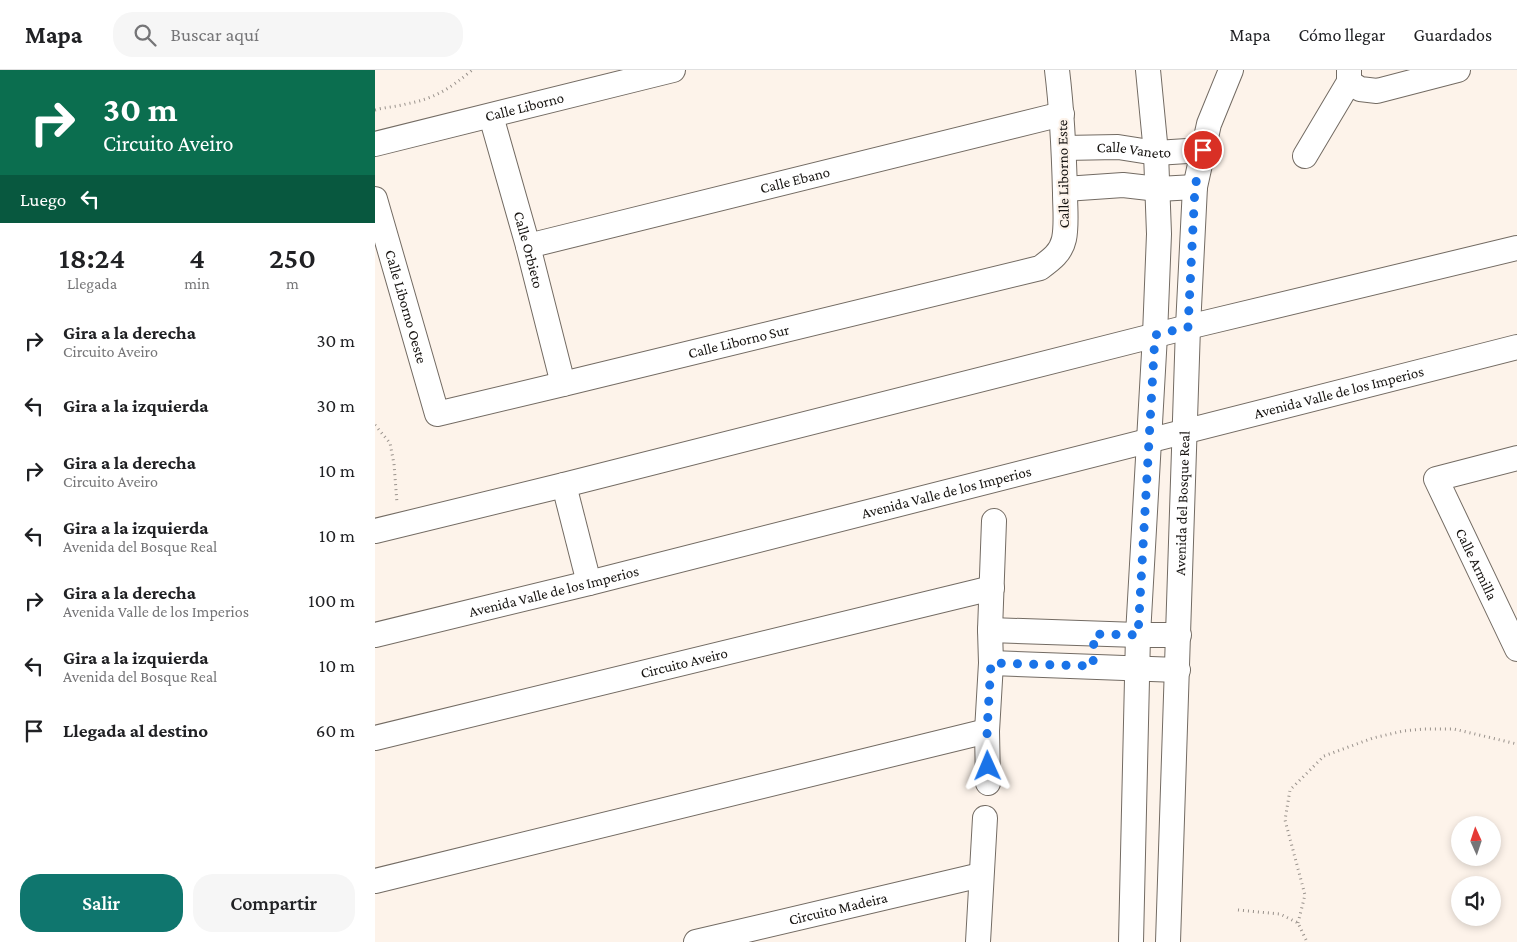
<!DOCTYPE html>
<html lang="es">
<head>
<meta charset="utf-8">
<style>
	body { margin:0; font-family:"Crimson Pro",serif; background:#f6f6f6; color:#202124; height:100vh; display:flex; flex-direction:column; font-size:19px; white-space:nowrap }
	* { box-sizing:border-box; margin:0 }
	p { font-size:16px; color:#757577 }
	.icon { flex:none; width:28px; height:28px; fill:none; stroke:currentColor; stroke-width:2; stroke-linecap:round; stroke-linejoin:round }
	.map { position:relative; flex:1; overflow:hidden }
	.sheet { display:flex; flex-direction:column; background:#fff; width:375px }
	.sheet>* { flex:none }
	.guide { background:#0b6e4f; color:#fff; overflow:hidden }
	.needle { width:32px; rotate:357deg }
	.fabs { position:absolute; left:1076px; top:746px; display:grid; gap:10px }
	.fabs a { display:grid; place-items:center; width:50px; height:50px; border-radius:50%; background:#fff; box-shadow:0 2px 8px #0003; font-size:25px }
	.pin { position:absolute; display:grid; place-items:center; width:42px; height:42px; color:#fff; margin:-21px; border:2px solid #fff; border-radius:50%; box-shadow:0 1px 5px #0007 }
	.me { position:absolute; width:55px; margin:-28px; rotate:359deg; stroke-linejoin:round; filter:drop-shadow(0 0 4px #0008) }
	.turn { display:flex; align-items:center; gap:18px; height:105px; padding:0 20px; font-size:22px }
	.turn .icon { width:65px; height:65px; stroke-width:2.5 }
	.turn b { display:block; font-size:35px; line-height:42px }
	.then { display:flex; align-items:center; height:48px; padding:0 20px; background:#0003; gap:10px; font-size:19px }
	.eta { display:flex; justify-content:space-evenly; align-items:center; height:85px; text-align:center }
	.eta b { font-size:30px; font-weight:600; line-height:35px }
	.action { display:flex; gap:10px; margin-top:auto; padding:10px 20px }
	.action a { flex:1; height:58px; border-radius:20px; background:#0f766e; color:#fff; font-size:20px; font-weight:600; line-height:58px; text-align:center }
	.action a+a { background:#f6f6f6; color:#202124 }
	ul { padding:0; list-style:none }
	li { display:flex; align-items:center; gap:15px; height:65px; padding:0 20px }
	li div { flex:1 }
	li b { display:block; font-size:19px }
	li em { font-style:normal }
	header { display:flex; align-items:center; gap:30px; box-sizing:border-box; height:70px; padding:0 25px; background:#fff; border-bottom:1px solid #e0e0e0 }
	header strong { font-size:24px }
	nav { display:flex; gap:28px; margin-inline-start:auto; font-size:18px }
	.search { width:350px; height:45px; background:#f6f6f6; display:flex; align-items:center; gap:12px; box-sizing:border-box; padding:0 18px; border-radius:20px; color:#757577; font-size:19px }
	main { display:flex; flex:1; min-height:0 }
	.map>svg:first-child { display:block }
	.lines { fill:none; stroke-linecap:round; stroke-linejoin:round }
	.street-casing { stroke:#736b63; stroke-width:26 }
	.path { stroke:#99928c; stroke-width:3; stroke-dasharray:1 4; stroke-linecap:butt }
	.street { stroke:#fff; stroke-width:24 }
	.route { stroke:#1a73e8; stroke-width:9; stroke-dasharray:0 16.2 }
	.labels { text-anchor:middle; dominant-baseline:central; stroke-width:4.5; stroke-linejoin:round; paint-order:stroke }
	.street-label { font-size:15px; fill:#171411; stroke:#fdf3ea }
</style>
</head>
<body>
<header>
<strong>Mapa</strong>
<div class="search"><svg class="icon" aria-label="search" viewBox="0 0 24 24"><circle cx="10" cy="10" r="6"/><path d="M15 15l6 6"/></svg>Buscar aquí</div>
<nav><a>Mapa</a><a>Cómo llegar</a><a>Guardados</a></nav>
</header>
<main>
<section class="sheet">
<div class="guide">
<div class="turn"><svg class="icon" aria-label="right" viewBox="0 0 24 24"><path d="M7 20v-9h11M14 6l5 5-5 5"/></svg><div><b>30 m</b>Circuito Aveiro</div></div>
<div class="then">Luego<svg class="icon" aria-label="left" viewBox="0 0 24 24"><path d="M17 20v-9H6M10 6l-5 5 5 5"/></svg></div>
</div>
<div class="eta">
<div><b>18:24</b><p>Llegada</p></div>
<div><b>4</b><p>min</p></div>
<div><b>250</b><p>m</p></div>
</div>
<ul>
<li><svg class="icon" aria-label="right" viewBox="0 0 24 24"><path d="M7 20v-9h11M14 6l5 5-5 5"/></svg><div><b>Gira a la derecha</b><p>Circuito Aveiro</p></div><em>30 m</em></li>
<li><svg class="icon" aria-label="left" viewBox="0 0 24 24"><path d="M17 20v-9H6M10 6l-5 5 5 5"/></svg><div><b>Gira a la izquierda</b></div><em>30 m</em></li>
<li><svg class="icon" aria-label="right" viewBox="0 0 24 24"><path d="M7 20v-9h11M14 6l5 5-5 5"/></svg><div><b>Gira a la derecha</b><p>Circuito Aveiro</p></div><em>10 m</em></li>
<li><svg class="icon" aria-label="left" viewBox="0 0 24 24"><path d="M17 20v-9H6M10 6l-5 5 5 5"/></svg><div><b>Gira a la izquierda</b><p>Avenida del Bosque Real</p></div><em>10 m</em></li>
<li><svg class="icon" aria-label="right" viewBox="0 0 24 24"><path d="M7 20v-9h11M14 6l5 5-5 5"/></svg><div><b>Gira a la derecha</b><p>Avenida Valle de los Imperios</p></div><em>100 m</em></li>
<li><svg class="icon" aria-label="left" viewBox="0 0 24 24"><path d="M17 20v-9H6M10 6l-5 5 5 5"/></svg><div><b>Gira a la izquierda</b><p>Avenida del Bosque Real</p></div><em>10 m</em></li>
<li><svg class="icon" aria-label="arrive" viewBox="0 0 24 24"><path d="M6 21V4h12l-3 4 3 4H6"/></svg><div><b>Llegada al destino</b></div><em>60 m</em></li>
</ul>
<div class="action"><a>Salir</a><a>Compartir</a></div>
</section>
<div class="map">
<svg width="1142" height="872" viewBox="0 0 1142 872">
	<rect width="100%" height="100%" fill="#fdf3ea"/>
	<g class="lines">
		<!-- street casing -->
		<g class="street-casing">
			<g id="street">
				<polyline points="974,12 985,19 1002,21 1083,0"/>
				<path id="s1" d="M 116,46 L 153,176 L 188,314"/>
				<path id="s2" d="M 0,74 L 298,0"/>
				<path id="s3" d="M 689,78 L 743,77 L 781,83 L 828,80"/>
				<polyline points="930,86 974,12 974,0"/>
				<polyline points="690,119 748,115 783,119 820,117"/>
				<path id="s4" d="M 0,129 L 62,344 L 188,314 L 665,198 C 676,190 686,183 689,169 C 692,155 690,138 690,123 C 689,82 687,41 682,0"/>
				<path id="s5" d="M 153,176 L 687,44"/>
				<path id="s6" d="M 1142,388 L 1061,409 L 1142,579"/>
				<polyline points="189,415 214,513"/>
				<polyline points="0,461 189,415 813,257 1142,178"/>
				<polyline points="615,560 763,565 804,565"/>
				<path id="s7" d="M 0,565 L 214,513 L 1142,277"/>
				<polyline points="616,593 803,600"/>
				<path id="s8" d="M 0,668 L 617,518"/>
				<polyline points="613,713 612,661 616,593 615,560 619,451"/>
				<polyline points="0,811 612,661"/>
				<path id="s9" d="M 321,872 L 606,805"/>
				<polyline points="603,872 610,748"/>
				<polyline points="756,872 763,565 780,265 784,164 781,83 773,0"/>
				<path id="s10" d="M 793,872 L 813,257 L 820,117 L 834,54 L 856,0"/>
			</g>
		</g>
		<!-- path -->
		<g class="path">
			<path d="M 0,40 C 10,37 21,37 31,34 C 59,29 76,18 97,0"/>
			<polyline points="0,355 15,373 19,394 22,433"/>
			<polyline points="863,840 905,844 923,853 932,872"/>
			<polyline points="923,853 930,825 910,750 915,720 949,686 998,668 1028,661 1049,659 1079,659 1142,674"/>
		</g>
		<!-- street -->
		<use href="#street" class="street"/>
	</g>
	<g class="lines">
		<!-- route -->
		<polyline class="route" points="613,696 612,661 616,593 718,596 719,564 763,565 780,265 813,257 820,117 828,80"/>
	</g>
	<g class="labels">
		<!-- street labels -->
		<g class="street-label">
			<text stroke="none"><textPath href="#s2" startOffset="154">Calle Liborno</textPath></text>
			<text stroke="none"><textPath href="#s3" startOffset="70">Calle Vaneto</textPath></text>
			<text transform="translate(688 104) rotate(-91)">Calle Liborno Este</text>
			<text stroke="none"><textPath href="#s5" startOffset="275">Calle Ebano</textPath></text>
			<text stroke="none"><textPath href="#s1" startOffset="139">Calle Orbieto</textPath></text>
			<text stroke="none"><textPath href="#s4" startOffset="112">Calle Liborno Oeste</textPath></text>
			<text stroke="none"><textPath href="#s4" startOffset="534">Calle Liborno Sur</textPath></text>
			<text stroke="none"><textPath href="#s7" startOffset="994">Avenida Valle de los Imperios</textPath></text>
			<text stroke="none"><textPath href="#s7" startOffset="589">Avenida Valle de los Imperios</textPath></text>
			<text stroke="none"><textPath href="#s10" startOffset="439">Avenida del Bosque Real</textPath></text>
			<text stroke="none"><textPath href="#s6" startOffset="178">Calle Armilla</textPath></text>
			<text stroke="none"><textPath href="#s7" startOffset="184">Avenida Valle de los Imperios</textPath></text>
			<text stroke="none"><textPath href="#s8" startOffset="318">Circuito Aveiro</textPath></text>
			<text stroke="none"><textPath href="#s9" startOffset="146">Circuito Madeira</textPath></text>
		</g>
	</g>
</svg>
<div class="fabs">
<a><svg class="needle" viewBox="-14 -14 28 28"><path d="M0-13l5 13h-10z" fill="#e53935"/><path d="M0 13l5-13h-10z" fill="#757577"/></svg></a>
<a><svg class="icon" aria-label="sound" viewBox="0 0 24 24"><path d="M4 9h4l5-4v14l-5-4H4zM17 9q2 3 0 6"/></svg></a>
</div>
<div class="pin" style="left:828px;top:80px;background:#d93025"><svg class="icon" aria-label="arrive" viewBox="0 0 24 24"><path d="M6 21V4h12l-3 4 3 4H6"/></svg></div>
<svg class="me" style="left:613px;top:696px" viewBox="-20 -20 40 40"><path d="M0-17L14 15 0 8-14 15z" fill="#1a73e8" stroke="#fff" stroke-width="4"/></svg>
</div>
</main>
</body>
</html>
